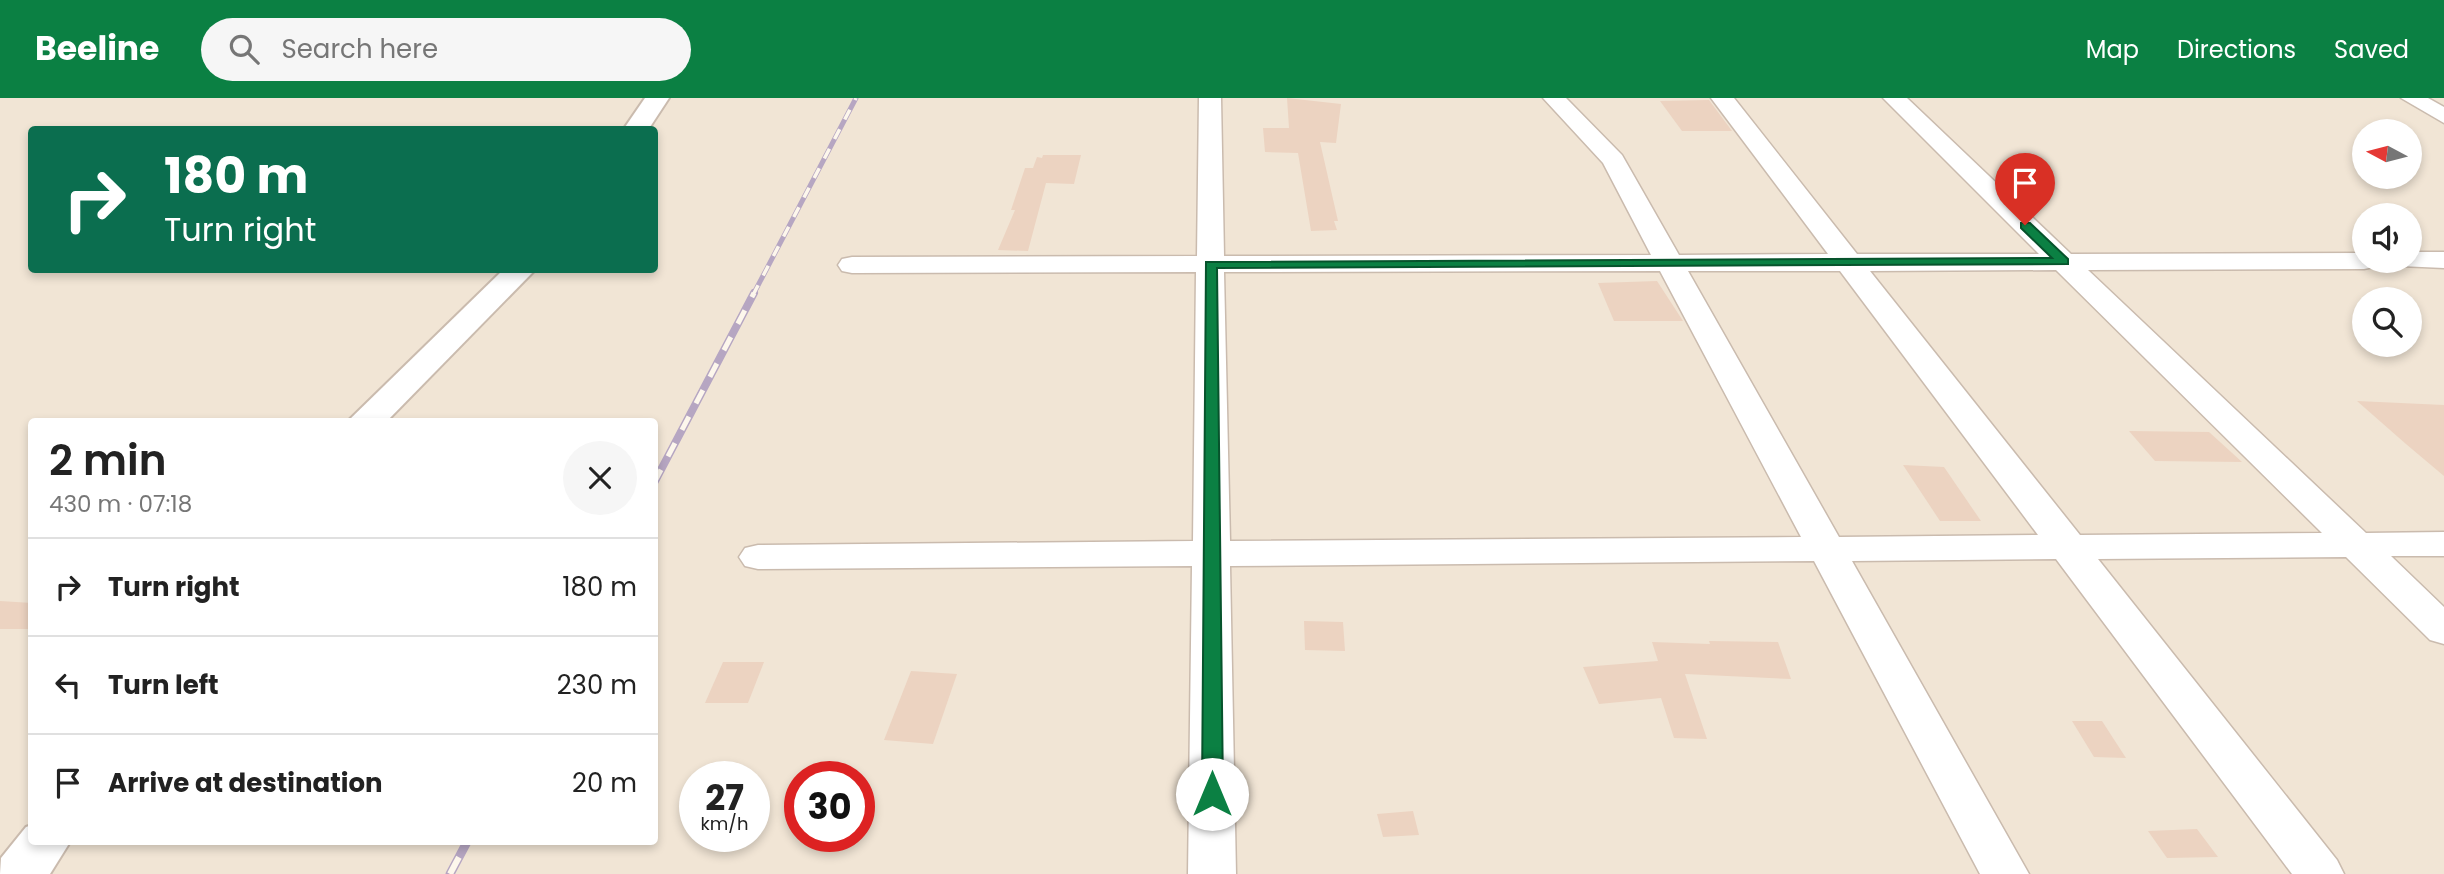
<!DOCTYPE html>
<html lang="en">
<head>
<meta charset="utf-8">
<style>
	body { margin:0; font-family:Poppins,sans-serif; background:#f6f6f6; color:#222; height:100vh; display:flex; flex-direction:column; font-size:26px; white-space:nowrap }
	* { box-sizing:border-box; margin:0 }
	p { font-size:23px; color:#767676 }
	.icon { flex:none; width:38px; height:38px; fill:none; stroke:currentColor; stroke-width:2; stroke-linecap:round; stroke-linejoin:round }
	.map { position:relative; flex:1; overflow:hidden }
	.panel { position:absolute; left:28px; top:320px; width:630px; height:427px; display:flex; flex-direction:column; background:#fff; border-radius:7px; box-shadow:0 4px 10px #0003 }
	.panel>* { flex:none }
	.guide { position:absolute; left:28px; top:28px; width:630px; height:147px; border-radius:7px; box-shadow:0 4px 10px #0003; background:#0b6e4f; color:#fff; overflow:hidden }
	.needle { width:46px; rotate:277deg }
	.buttons { position:absolute; left:2352px; top:21px; display:grid; gap:14px }
	.buttons a { display:grid; place-items:center; width:70px; height:70px; border-radius:50%; background:#fff; box-shadow:0 4px 10px #0003; font-size:35px }
	.speed { position:absolute; left:679px; top:663px; display:flex; gap:14px; font-size:35px; font-weight:700; text-align:center }
	.speed>* { display:grid; place-content:center; width:91px; height:91px; border-radius:50%; background:#fff; box-shadow:0 4px 10px #0003; line-height:1 }
	.speed small { font-size:18px; font-weight:400 }
	.speed .limit { border:10px solid #d22; background:#fff; color:#111 }
	.pin { position:absolute; display:grid; place-items:center; width:60px; height:60px; color:#fff; margin:-72px -30px; border-radius:50% 50% 50% 0; rotate:-45deg; box-shadow:0 0 7px #0007 }
	.pin .icon { rotate:45deg }
	.me { position:absolute; width:77px; margin:-38px; rotate:0deg; stroke-linejoin:round; filter:drop-shadow(0 0 5px #0008) }
	.turn { display:flex; align-items:center; gap:24px; height:147px; padding:0 21px; font-size:32px }
	.turn .icon { width:91px; height:91px; stroke-width:2.5 }
	.turn b { display:block; font-size:49px; line-height:60px }
	.round { display:grid; place-items:center; flex:none; width:74px; height:74px; border-radius:37px; background:#f6f6f6 }
	.summary { display:flex; align-items:center; justify-content:space-between; height:119px; padding:0 21px }
	h1 { font-size:42px; font-weight:600; line-height:52px }
	ul { padding:0; list-style:none }
	li { display:flex; align-items:center; gap:21px; height:98px; padding:0 21px; border-top:2px solid #e0e0e0 }
	li div { flex:1 }
	li b { display:block; font-size:26px }
	li em { font-style:normal }
	header { display:flex; align-items:center; gap:42px; box-sizing:border-box; height:98px; padding:0 35px; background:#0b8043; color:#fff }
	header strong { font-size:33px }
	nav { display:flex; gap:38px; margin-inline-start:auto; font-size:24px }
	.search { width:490px; height:63px; background:#f6f6f6; display:flex; align-items:center; gap:18px; box-sizing:border-box; padding:0 24px; border-radius:38px; color:#767676; font-size:26px }
	.map>svg:first-child { display:block }
	.residential { fill:#f1e5d5; fill-rule:evenodd }
	.building { fill:#ecd3c1 }
	.lines { fill:none; stroke-linecap:round; stroke-linejoin:round }
	.minor-casing { stroke:#cabbae; stroke-width:3 }
	.tertiary-casing { stroke:#cabbae; stroke-width:4 }
	.minor { fill:#fff; fill-rule:evenodd }
	.tertiary { fill:#fff; fill-rule:evenodd }
	.rail-far2-casing { stroke:#b6a6c2; stroke-width:5 }
	.rail-far1-casing { stroke:#b6a6c2; stroke-width:8 }
	.rail-casing { stroke:#b6a6c2; stroke-width:9 }
	.rail-far2 { stroke:#fdf7ec; stroke-width:3.5; stroke-dasharray:11; stroke-linecap:butt }
	.rail-far1 { stroke:#fdf7ec; stroke-width:5; stroke-dasharray:15; stroke-linecap:butt }
	.rail { stroke:#fdf7ec; stroke-width:6; stroke-dasharray:19; stroke-linecap:butt }
	.route { fill:#0b8043; stroke:#07532c; stroke-width:2 }
</style>
</head>
<body>
<header>
<strong>Beeline</strong>
<div class="search"><svg class="icon" aria-label="search" viewBox="0 0 24 24"><circle cx="10" cy="10" r="6"/><path d="M15 15l6 6"/></svg>Search here</div>
<nav><a>Map</a><a>Directions</a><a>Saved</a></nav>
</header>
<div class="map">
<svg width="2444" height="776" viewBox="0 0 2444 776">
	<rect width="100%" height="100%" fill="#faf3e6"/>
	<!-- residential -->
	<path class="residential" d="M 0,0 L 2444,0 L 2444,776 L 0,776 ZM 32,32 L 654,32 L 654,172 L 32,172 ZM 2364,33 L 2410,33 L 2410,79 L 2364,79 ZM 2364,117 L 2410,117 L 2410,163 L 2364,163 ZM 2364,201 L 2410,201 L 2410,247 L 2364,247 ZM 32,324 L 654,324 L 654,744 L 32,744 ZM 695,679 L 754,679 L 754,738 L 695,738 ZM 800,679 L 859,679 L 859,738 L 800,738 Z"/>
	<!-- building -->
	<g class="building">
		<polygon points="1287,0 1341,6 1336,45 1320,44 1338,123 1334,123 1337,132 1311,133 1298,55 1265,54 1263,30 1289,30"/>
		<polygon points="1709,2 1732,33 1682,33 1660,3"/>
		<polygon points="1043,57 1081,57 1074,86 1046,85 1028,153 998,152 1015,112 1011,112 1025,70 1033,70 1037,59 1042,60"/>
		<polygon points="1657,183 1683,223 1614,223 1598,185"/>
		<polygon points="2357,303 2444,307 2444,378 2406,346"/>
		<polygon points="2129,333 2209,334 2242,364 2155,363"/>
		<polygon points="1903,367 1944,369 1981,423 1940,423"/>
		<polygon points="0,503 32,505 32,531 0,531"/>
		<polygon points="1304,523 1343,524 1345,553 1305,552"/>
		<polygon points="1709,543 1778,544 1791,581 1685,576 1707,641 1674,640 1661,600 1599,606 1583,569 1658,563 1652,544 1710,546"/>
		<polygon points="723,564 764,564 748,605 705,605"/>
		<polygon points="911,573 957,576 933,646 884,642"/>
		<polygon points="2072,623 2102,623 2126,660 2094,659"/>
		<polygon points="1413,713 1419,737 1383,739 1377,716"/>
		<polygon points="2197,731 2218,759 2167,760 2148,733"/>
	</g>
	<g class="lines">
		<!-- minor casing -->
		<g class="minor-casing">
			<g id="minor">
				<path d="M 1199,0 L 1221,0 L 1224,158 L 1651,157 L 1603,65 L 1543,0 L 1566,0 L 1622,57 L 1679,157 L 1828,156 L 1711,0 L 1734,0 L 1857,156 L 2039,156 L 1883,0 L 1907,0 L 2071,156 L 2364,155 L 2364,163 L 2378,163 L 2374,169 L 2364,171 L 2088,172 L 2366,435 L 2444,434 L 2444,458 L 2391,458 L 2444,509 L 2444,546 L 2430,542 L 2346,459 L 2098,461 L 2337,762 L 2344,776 L 2292,776 L 2056,461 L 1852,463 L 2029,776 L 1980,776 L 1814,463 L 1230,468 L 1236,776 L 1188,776 L 1192,468 L 758,471 L 745,468 L 739,459 L 745,450 L 758,447 L 1193,443 L 1196,174 L 852,175 L 842,173 L 838,167 L 842,161 L 852,159 L 1197,158 ZM 2056,172 L 2322,435 L 2080,437 L 1870,173 ZM 1660,173 L 1801,439 L 1230,443 L 1224,174 ZM 1688,173 L 1840,173 L 2038,437 L 1839,439 Z"/>
				<polygon points="2401,0 2428,0 2444,9 2444,25"/>
				<polygon points="2410,154 2444,154 2444,170 2400,168 2397,163 2410,163"/>
			</g>
		</g>
		<!-- tertiary casing -->
		<g class="tertiary-casing">
			<g id="tertiary">
				<polygon points="645,0 669,0 648,32 623,32"/>
				<polygon points="503,172 535,172 386,324 347,324"/>
				<polygon points="32,727 32,744 70,744 50,776 0,776 1,760 26,729"/>
			</g>
		</g>
		<!-- minor -->
		<use href="#minor" class="minor"/>
		<!-- tertiary -->
		<use href="#tertiary" class="tertiary"/>
		<!-- rail-far2 casing -->
		<g class="rail-far2-casing">
			<polyline id="rail-far2" points="753,197 856,0"/>
		</g>
		<!-- rail-far1 casing -->
		<g class="rail-far1-casing">
			<polyline id="rail-far1" points="654,385 754,195"/>
		</g>
		<!-- rail casing -->
		<g class="rail-casing">
			<polyline id="rail" points="450,776 467,744"/>
		</g>
		<!-- rail-far2 -->
		<use href="#rail-far2" class="rail-far2"/>
		<!-- rail-far1 -->
		<use href="#rail-far1" class="rail-far1"/>
		<!-- rail -->
		<use href="#rail" class="rail"/>
	</g>
	<!-- route -->
	<polygon class="route" points="2021,125 2030,125 2068,161 2068,166 1217,170 1223,696 1219,702 1205,702 1202,696 1206,164 2052,160 2021,130"/>
</svg>
<div class="buttons">
<a><svg class="needle" viewBox="-14 -14 28 28"><path d="M0-13l5 13h-10z" fill="#e53935"/><path d="M0 13l5-13h-10z" fill="#767676"/></svg></a>
<a><svg class="icon" aria-label="sound" viewBox="0 0 24 24"><path d="M4 9h4l5-4v14l-5-4H4zM17 9q2 3 0 6"/></svg></a>
<a><svg class="icon" aria-label="search" viewBox="0 0 24 24"><circle cx="10" cy="10" r="6"/><path d="M15 15l6 6"/></svg></a>
</div>
<div class="speed"><div>27<small>km/h</small></div><div class="limit">30</div></div>
<div class="pin" style="left:2025px;top:127px;background:#d93025"><svg class="icon" aria-label="arrive" viewBox="0 0 24 24"><path d="M6 21V4h12l-3 4 3 4H6"/></svg></div>
<svg class="me" style="left:1212px;top:696px" viewBox="-20 -20 40 40"><circle r="19" fill="#fff"/><path d="M0-13L10 11 0 6-10 11z" fill="#0b8043"/></svg>
<div class="guide">
<div class="turn"><svg class="icon" aria-label="right" viewBox="0 0 24 24"><path d="M7 20v-9h11M14 6l5 5-5 5"/></svg><div><b>180 m</b>Turn right</div></div>
</div>
<section class="panel">
<div class="summary"><div><h1>2 min</h1><p>430 m · 07:18</p></div><a class="round"><svg class="icon" aria-label="close" viewBox="0 0 24 24"><path d="M6 6l12 12M18 6L6 18"/></svg></a></div>
<ul>
<li><svg class="icon" aria-label="right" viewBox="0 0 24 24"><path d="M7 20v-9h11M14 6l5 5-5 5"/></svg><div><b>Turn right</b></div><em>180 m</em></li>
<li><svg class="icon" aria-label="left" viewBox="0 0 24 24"><path d="M17 20v-9H6M10 6l-5 5 5 5"/></svg><div><b>Turn left</b></div><em>230 m</em></li>
<li><svg class="icon" aria-label="arrive" viewBox="0 0 24 24"><path d="M6 21V4h12l-3 4 3 4H6"/></svg><div><b>Arrive at destination</b></div><em>20 m</em></li>
</ul>
</section>
</div>
</body>
</html>
